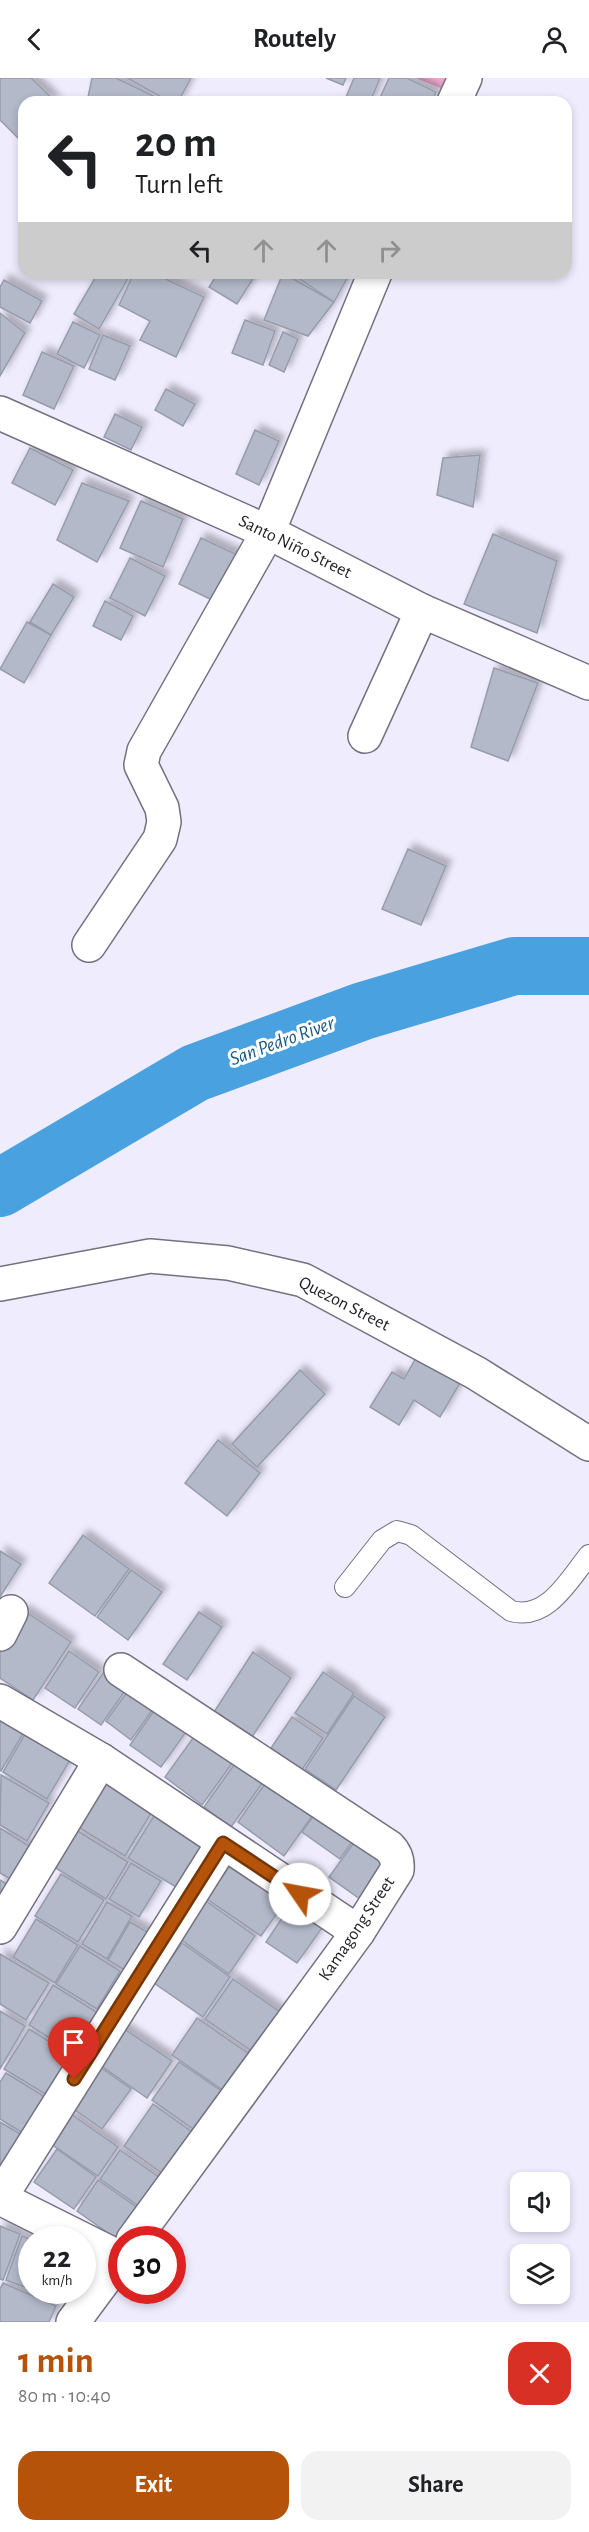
<!DOCTYPE html>
<html lang="en">
<head>
<meta charset="utf-8">
<style>
	body { margin:0; font-family:"Alegreya Sans",sans-serif; background:#f2f2f2; color:#202124; height:100vh; display:flex; flex-direction:column; font-size:22px; white-space:nowrap }
	* { box-sizing:border-box; margin:0 }
	p { font-size:20px; color:#757577 }
	.icon { flex:none; width:33px; height:33px; fill:none; stroke:currentColor; stroke-width:2; stroke-linecap:round; stroke-linejoin:round }
	.map { position:relative; height:2244px; overflow:hidden }
	.side { display:flex; flex-direction:column; background:#fff; flex:1 }
	.side>* { flex:none }
	.hud { position:absolute; left:18px; top:18px; width:554px; height:183px; border-radius:18px; box-shadow:0 3px 9px #0003; background:#fff; color:#202124; overflow:hidden }
	.controls { position:absolute; left:510px; top:2094px; display:grid; gap:12px }
	.controls a { display:grid; place-items:center; width:60px; height:60px; border-radius:12px; background:#fff; box-shadow:0 3px 9px #0003; font-size:30px }
	.speed { position:absolute; left:18px; top:2148px; display:flex; gap:12px; font-size:30px; font-weight:700; text-align:center }
	.speed>* { display:grid; place-content:center; width:78px; height:78px; border-radius:50%; background:#fff; box-shadow:0 3px 9px #0003; line-height:1 }
	.speed small { font-size:15px; font-weight:400 }
	.speed .limit { border:9px solid #d22; background:#fff; color:#111 }
	.pin { position:absolute; display:grid; place-items:center; width:51px; height:51px; color:#fff; margin:-62px -26px; border-radius:50% 50% 50% 0; rotate:-45deg; box-shadow:0 0 6px #0007 }
	.pin .icon { rotate:45deg }
	.me { position:absolute; width:66px; margin:-33px; rotate:303deg; stroke-linejoin:round; filter:drop-shadow(0 0 4px #0008) }
	.turn { display:flex; align-items:center; gap:21px; height:126px; padding:0 18px; font-size:27px }
	.turn .icon { width:78px; height:78px; stroke-width:2.5 }
	.turn b { display:block; font-size:42px; line-height:51px }
	.lanes { display:flex; align-items:center; height:57px; padding:0 18px; background:#0003; justify-content:center; gap:30px; direction:ltr }
	.lanes .off { opacity:.35 }
	.round { display:grid; place-items:center; flex:none; width:63px; height:63px; border-radius:18px; background:#f2f2f2 }
	.overview { display:flex; align-items:center; justify-content:space-between; height:102px; padding:0 18px }
	h1 { font-size:36px; font-weight:700; line-height:45px; color:#b45309 }
	.primary-button { display:flex; gap:12px; margin-top:auto; padding:12px 18px }
	.primary-button a { flex:1; height:69px; border-radius:18px; background:#b45309; color:#fff; font-size:24px; font-weight:700; line-height:69px; text-align:center }
	.primary-button a+a { background:#f2f2f2; color:#202124 }
	header { display:flex; justify-content:space-between; align-items:center; height:78px; padding:0 18px; background:#fff; font-size:27px; font-weight:700 }
	.map>svg:first-child { display:block }
	.green { fill:#f0a8cd }
	.lines { fill:none; stroke-linecap:round; stroke-linejoin:round }
	.river { stroke:#4aa1df; stroke-width:58 }
	.building { fill:#b3b9c9; stroke:#969cac; stroke-width:1.5; filter:url(#shadow) }
	.lane-casing { stroke:#73707f; stroke-width:22 }
	.street-casing { stroke:#73707f; stroke-width:36 }
	.secondary-casing { stroke:#73707f; stroke-width:36 }
	.lane { stroke:#fff; stroke-width:20 }
	.street { stroke:#fff; stroke-width:33 }
	.secondary { stroke:#fff; stroke-width:33 }
	.route-casing { stroke:#753606; stroke-width:15 }
	.route { stroke:#b45309; stroke-width:10 }
	.labels { text-anchor:middle; dominant-baseline:central; stroke-width:6; stroke-linejoin:round; paint-order:stroke }
	.street-label { font-size:18px; fill:#222127; stroke:#fff }
	.water-label { font-size:20px; font-style:italic; fill:#1a5983; stroke:#fff }
</style>
</head>
<body>
<header><svg class="icon" aria-label="back" viewBox="0 0 24 24"><path d="M15 5l-7 7 7 7"/></svg>Routely<svg class="icon" aria-label="person" viewBox="0 0 24 24"><circle cx="12" cy="8" r="4"/><path d="M4 21q1-7 8-7t8 7"/></svg></header>
<div class="map">
<svg width="589" height="2244" viewBox="0 0 589 2244">
	<defs>
		<filter id="shadow"><feDropShadow dx="5.5" dy="-5.5" stdDeviation="3" flood-color="#0004"/></filter>
	</defs>
	<rect width="100%" height="100%" fill="#efecfe"/>
	<!-- green -->
	<polygon class="green" points="416,0 457,0 450,14"/>
	<g class="lines">
		<!-- river -->
		<polyline class="river" points="0,1110 195,995 363,933 514,888 589,888"/>
	</g>
	<!-- building -->
	<g class="building">
		<polygon points="0,0 31,0 56,24 24,24 24,66 0,42"/>
		<polygon points="92,0 116,0 166,24 87,24"/>
		<polygon points="127,0 191,0 178,24 170,24"/>
		<polygon points="326,0 346,0 343,7"/>
		<polygon points="354,0 380,0 370,24 344,24"/>
		<polygon points="389,0 407,0 436,14 432,24 378,24"/>
		<polygon points="98,195 131,195 99,251 74,236"/>
		<polygon points="134,195 153,195 204,219 176,279 140,262 150,243 119,227"/>
		<polygon points="218,195 248,195 254,199 237,226 209,209"/>
		<polygon points="283,195 334,224 308,258 264,242"/>
		<polygon points="291,195 350,195 334,224"/>
		<polygon points="4,202 42,223 30,245 0,229 0,209"/>
		<polygon points="0,235 25,255 0,298"/>
		<polygon points="245,242 275,253 263,287 232,275"/>
		<polygon points="73,244 100,257 84,290 57,276"/>
		<polygon points="283,254 298,261 284,294 269,287"/>
		<polygon points="103,257 130,268 115,302 89,291"/>
		<polygon points="42,274 74,288 54,331 23,317"/>
		<polygon points="166,311 195,326 183,348 155,332"/>
		<polygon points="115,336 142,349 131,372 104,359"/>
		<polygon points="255,352 279,363 259,407 236,396"/>
		<polygon points="30,370 73,392 55,427 12,405"/>
		<polygon points="480,377 473,429 437,417 443,380"/>
		<polygon points="82,405 129,423 97,484 57,462"/>
		<polygon points="141,423 183,441 163,489 120,470"/>
		<polygon points="493,456 557,483 537,555 464,526"/>
		<polygon points="201,460 240,478 218,525 179,506"/>
		<polygon points="130,480 165,498 145,538 110,520"/>
		<polygon points="53,506 74,519 51,557 30,544"/>
		<polygon points="105,523 133,538 121,562 93,548"/>
		<polygon points="27,544 51,557 24,605 0,591"/>
		<polygon points="494,590 538,605 508,683 471,669"/>
		<polygon points="408,771 446,788 421,847 382,831"/>
		<polygon points="417,1278 460,1305 440,1339 414,1322 399,1347 370,1329 392,1294 404,1301"/>
		<polygon points="300,1292 325,1316 257,1389 232,1366"/>
		<polygon points="218,1362 260,1395 227,1438 185,1405"/>
		<polygon points="83,1457 129,1491 95,1538 49,1505"/>
		<polygon points="0,1473 21,1486 0,1519"/>
		<polygon points="131,1492 162,1514 128,1562 97,1539"/>
		<polygon points="23,1532 71,1564 33,1622 0,1600 0,1572"/>
		<polygon points="199,1534 222,1549 187,1602 163,1586"/>
		<polygon points="69,1573 99,1594 75,1630 45,1610"/>
		<polygon points="253,1574 291,1600 252,1659 214,1634"/>
		<polygon points="104,1594 127,1610 101,1647 78,1631"/>
		<polygon points="323,1594 354,1615 327,1656 295,1635"/>
		<polygon points="133,1606 158,1624 131,1662 106,1643"/>
		<polygon points="354,1618 385,1639 336,1712 305,1691"/>
		<polygon points="160,1624 191,1647 161,1689 130,1667"/>
		<polygon points="0,1637 25,1652 1,1693 0,1692"/>
		<polygon points="292,1639 323,1660 302,1692 271,1670"/>
		<polygon points="201,1649 238,1677 202,1727 165,1699"/>
		<polygon points="25,1656 70,1682 47,1721 3,1694"/>
		<polygon points="241,1677 268,1697 231,1749 204,1729"/>
		<polygon points="1,1697 49,1725 27,1763 0,1747"/>
		<polygon points="271,1697 317,1731 284,1778 238,1744"/>
		<polygon points="103,1701 153,1732 125,1778 75,1747"/>
		<polygon points="319,1730 357,1757 340,1781 302,1754"/>
		<polygon points="155,1736 203,1765 176,1809 128,1780"/>
		<polygon points="0,1750 29,1768 10,1801 0,1795"/>
		<polygon points="76,1752 128,1784 106,1821 54,1789"/>
		<polygon points="358,1759 395,1786 367,1826 329,1799"/>
		<polygon points="131,1785 161,1803 139,1839 109,1821"/>
		<polygon points="231,1786 285,1824 261,1858 207,1821"/>
		<polygon points="61,1796 104,1822 78,1864 35,1838"/>
		<polygon points="0,1802 7,1806 0,1818"/>
		<polygon points="206,1823 255,1858 229,1896 180,1861"/>
		<polygon points="107,1824 132,1838 107,1881 82,1866"/>
		<polygon points="292,1825 324,1847 297,1885 266,1864"/>
		<polygon points="36,1841 78,1867 55,1905 13,1879"/>
		<polygon points="130,1844 149,1855 126,1893 108,1882"/>
		<polygon points="182,1865 230,1899 203,1939 154,1905"/>
		<polygon points="80,1868 120,1893 97,1931 56,1906"/>
		<polygon points="0,1876 49,1905 26,1942 0,1926"/>
		<polygon points="233,1901 283,1936 256,1976 205,1941"/>
		<polygon points="53,1907 98,1935 73,1975 29,1947"/>
		<polygon points="0,1933 25,1948 0,1991"/>
		<polygon points="197,1940 255,1980 230,2017 172,1977"/>
		<polygon points="117,1946 172,1983 147,2020 93,1982"/>
		<polygon points="29,1951 71,1977 47,2017 4,1991"/>
		<polygon points="179,1984 223,2014 196,2053 152,2022"/>
		<polygon points="96,1986 131,2011 102,2051 68,2027"/>
		<polygon points="6,1995 45,2019 23,2055 0,2041 0,2004"/>
		<polygon points="153,2026 192,2054 163,2096 124,2068"/>
		<polygon points="71,2036 118,2069 98,2098 51,2066"/>
		<polygon points="0,2044 27,2060 0,2106"/>
		<polygon points="57,2071 96,2099 74,2131 34,2104"/>
		<polygon points="120,2072 166,2104 146,2133 100,2101"/>
		<polygon points="98,2102 145,2135 122,2165 77,2133"/>
		<polygon points="0,2148 20,2156 3,2202 0,2201"/>
		<polygon points="22,2158 32,2162 32,2212 6,2202"/>
		<polygon points="82,2182 88,2184 82,2199"/>
		<polygon points="3,2205 56,2228 49,2244 0,2244 0,2211"/>
		<polygon points="34,2212 78,2212 72,2227"/>
	</g>
	<g class="lines">
		<!-- lane casing -->
		<g class="lane-casing">
			<path id="lane" d="M 345,1509 L 382,1462 L 397,1453 L 411,1457 L 511,1533 C 547,1543 569,1502 589,1477"/>
		</g>
		<!-- street casing -->
		<g class="street-casing">
			<g id="street">
				<polyline points="454,24 465,0"/>
				<polyline points="365,658 422,533"/>
				<polyline points="89,867 160,761 164,744 162,730 141,687 144,673 268,454 375,195"/>
				<polyline points="0,1556 11,1534"/>
				<path d="M 121,1592 L 389,1769 C 396,1776 398,1782 397,1792 L 358,1854 L 133,2162"/>
				<polyline points="0,1623 101,1682 358,1854"/>
				<polyline points="0,1849 101,1682"/>
				<polyline points="120,2180 0,2120 223,1765"/>
				<polyline points="73,2244 122,2178"/>
			</g>
		</g>
		<!-- secondary casing -->
		<g class="secondary-casing">
			<g id="secondary">
				<polyline points="0,335 268,454 422,533 589,605"/>
				<polyline points="0,1206 150,1178 228,1185 303,1202 476,1295 589,1366"/>
			</g>
		</g>
		<!-- lane -->
		<use href="#lane" class="lane"/>
		<!-- street -->
		<use href="#street" class="street"/>
		<!-- secondary -->
		<use href="#secondary" class="secondary"/>
	</g>
	<g class="lines">
		<!-- route casing -->
		<g class="route-casing">
			<polyline id="route" points="74,2001 223,1765 300,1816"/>
		</g>
		<!-- route -->
		<use href="#route" class="route"/>
	</g>
	<g class="labels">
		<!-- street labels -->
		<g class="street-label">
			<text transform="translate(295 469) rotate(26)">Santo Niño Street</text>
			<text transform="translate(344 1226) rotate(27)">Quezon Street</text>
			<text transform="translate(357 1851) rotate(-56)">Kamagong Street</text>
		</g>
		<!-- water labels -->
		<g class="water-label">
			<text transform="translate(282 963) rotate(-20)">San Pedro River</text>
		</g>
	</g>
</svg>
<div class="controls">
<a><svg class="icon" aria-label="sound" viewBox="0 0 24 24"><path d="M4 9h4l5-4v14l-5-4H4zM17 9q2 3 0 6"/></svg></a>
<a><svg class="icon" aria-label="layers" viewBox="0 0 24 24"><path d="M12 4l9 5-9 5-9-5zM3 14l9 5 9-5"/></svg></a>
</div>
<div class="speed"><div>22<small>km/h</small></div><div class="limit">30</div></div>
<div class="pin" style="left:74px;top:2001px;background:#d93025"><svg class="icon" aria-label="arrive" viewBox="0 0 24 24"><path d="M6 21V4h12l-3 4 3 4H6"/></svg></div>
<svg class="me" style="left:300px;top:1816px" viewBox="-20 -20 40 40"><circle r="19" fill="#fff"/><path d="M0-13L10 11 0 6-10 11z" fill="#b45309"/></svg>
<div class="hud">
<div class="turn"><svg class="icon" aria-label="left" viewBox="0 0 24 24"><path d="M17 20v-9H6M10 6l-5 5 5 5"/></svg><div><b>20 m</b>Turn left</div></div>
<div class="lanes"><svg class="icon" aria-label="left" viewBox="0 0 24 24"><path d="M17 20v-9H6M10 6l-5 5 5 5"/></svg><svg class="icon off" aria-label="ahead" viewBox="0 0 24 24"><path d="M12 20V5M6 11l6-6 6 6"/></svg><svg class="icon off" aria-label="ahead" viewBox="0 0 24 24"><path d="M12 20V5M6 11l6-6 6 6"/></svg><svg class="icon off" aria-label="right" viewBox="0 0 24 24"><path d="M7 20v-9h11M14 6l5 5-5 5"/></svg></div>
</div>
</div>
<section class="side">
<div class="overview"><div><h1>1 min</h1><p>80 m · 10:40</p></div><a class="round" style="background:#d93025;color:#fff"><svg class="icon" aria-label="close" viewBox="0 0 24 24"><path d="M6 6l12 12M18 6L6 18"/></svg></a></div>
<div class="primary-button"><a>Exit</a><a>Share</a></div>
</section>
</body>
</html>
